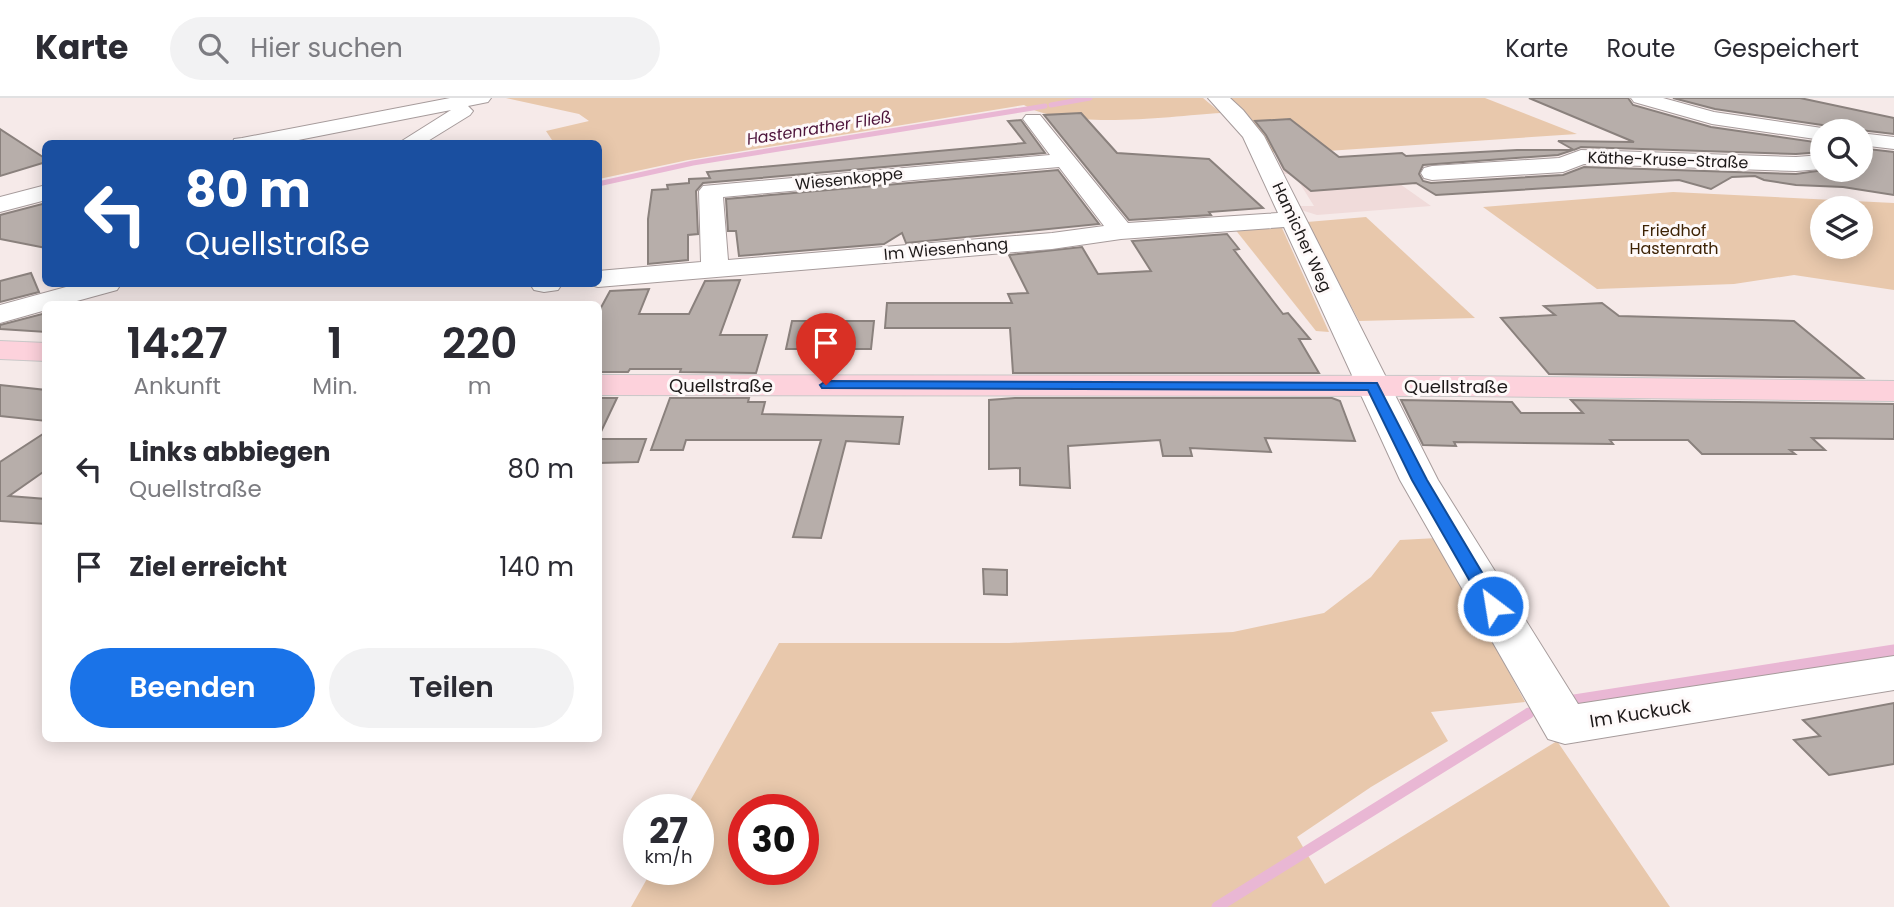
<!DOCTYPE html>
<html lang="de">
<head>
<meta charset="utf-8">
<style>
	body { margin:0; font-family:Poppins,sans-serif; background:#f2f2f3; color:#2b2b33; height:100vh; display:flex; flex-direction:column; font-size:26px; white-space:nowrap }
	* { box-sizing:border-box; margin:0 }
	p { font-size:23px; color:#7c7c81 }
	.icon { flex:none; width:38px; height:38px; fill:none; stroke:currentColor; stroke-width:2; stroke-linecap:round; stroke-linejoin:round }
	.map { position:relative; flex:1; overflow:hidden }
	.side { position:absolute; left:42px; top:203px; width:560px; height:441px; display:flex; flex-direction:column; background:#fff; border-radius:10px; box-shadow:0 4px 18px #0003 }
	.side>* { flex:none }
	.guide { position:absolute; left:42px; top:42px; width:560px; height:147px; border-radius:10px; box-shadow:0 4px 18px #0003; background:#1a4fa0; color:#fff; overflow:hidden }
	.buttons { position:absolute; left:1810px; top:21px; display:grid; gap:14px }
	.buttons a { display:grid; place-items:center; width:63px; height:63px; border-radius:50%; background:#fff; box-shadow:0 4px 18px #0003; font-size:35px }
	.speed { position:absolute; left:623px; top:696px; display:flex; gap:14px; font-size:35px; font-weight:700; text-align:center }
	.speed>* { display:grid; place-content:center; width:91px; height:91px; border-radius:50%; background:#fff; box-shadow:0 4px 18px #0003; line-height:1 }
	.speed small { font-size:18px; font-weight:400 }
	.speed .limit { border:10px solid #d22; background:#fff; color:#111 }
	.pin { position:absolute; display:grid; place-items:center; width:60px; height:60px; color:#fff; margin:-72px -30px; border-radius:50% 50% 50% 0; rotate:-45deg; box-shadow:0 0 7px #0007 }
	.pin .icon { rotate:45deg }
	.me { position:absolute; width:77px; margin:-38px; rotate:329deg; stroke-linejoin:round; filter:drop-shadow(0 0 5px #0008) }
	.turn { display:flex; align-items:center; gap:24px; height:147px; padding:0 28px; font-size:32px }
	.turn .icon { width:91px; height:91px; stroke-width:2.5 }
	.turn b { display:block; font-size:49px; line-height:60px }
	.eta { display:flex; justify-content:space-evenly; align-items:center; height:119px; text-align:center }
	.eta b { font-size:42px; font-weight:600; line-height:49px }
	.cta { display:flex; gap:14px; margin-top:auto; padding:14px 28px }
	.cta a { flex:1; height:80px; border-radius:42px; background:#1a73e8; color:#fff; font-size:28px; font-weight:600; line-height:80px; text-align:center }
	.cta a+a { background:#f2f2f3; color:#2b2b33 }
	ul { padding:0; list-style:none }
	li { display:flex; align-items:center; gap:21px; height:98px; padding:0 28px }
	li div { flex:1 }
	li b { display:block; font-size:26px }
	li em { font-style:normal }
	header { display:flex; align-items:center; gap:42px; box-sizing:border-box; height:98px; padding:0 35px; background:#fff; border-bottom:2px solid #e1e1e2 }
	header strong { font-size:33px }
	nav { display:flex; gap:38px; margin-inline-start:auto; font-size:24px }
	.search { width:490px; height:63px; background:#f2f2f3; display:flex; align-items:center; gap:18px; box-sizing:border-box; padding:0 24px; border-radius:38px; color:#7c7c81; font-size:26px }
	.map>svg:first-child { display:block }
	.built { fill:#f0dbda }
	.green { fill:#e8c8ac; fill-rule:evenodd }
	.lines { fill:none; stroke-linecap:round; stroke-linejoin:round }
	.stream-far1 { stroke:#e9b7d4; stroke-width:5 }
	.stream { stroke:#e9b7d4; stroke-width:11 }
	.building { fill:#b7aeaa; stroke:#8a817d; stroke-width:2 }
	.minor-casing { stroke:#a69b9b; stroke-width:2 }
	.major-casing { stroke:#c9c8c8; stroke-width:2 }
	.minor { fill:#fff; fill-rule:evenodd }
	.major { fill:#fdd2dc; fill-rule:evenodd }
	.route { fill:#1a73e8; stroke:#114b97; stroke-width:2 }
	.labels { text-anchor:middle; dominant-baseline:central; stroke-width:6; stroke-linejoin:round; paint-order:stroke }
	.far-water-label { font-size:16px; font-style:italic; fill:#4b1239; stroke:#fef9f9 }
	.far-street-label { font-size:16px; fill:#1e1a1a; stroke:#fef9f9 }
	.far-park-label { font-size:16px; fill:#3d2204; stroke:#fef9f9 }
	.street-label { font-size:18px; fill:#1e1a1a; stroke:#fef9f9 }
</style>
</head>
<body>
<header>
<strong>Karte</strong>
<div class="search"><svg class="icon" aria-label="search" viewBox="0 0 24 24"><circle cx="10" cy="10" r="6"/><path d="M15 15l6 6"/></svg>Hier suchen</div>
<nav><a>Karte</a><a>Route</a><a>Gespeichert</a></nav>
</header>
<div class="map">
<svg width="1894" height="809" viewBox="0 0 1894 809">
	<rect width="100%" height="100%" fill="#f6eae9"/>
	<!-- built -->
	<polygon class="built" points="1359,57 1431,108 1317,117 1301,112 1298,108 1314,108 1294,76 1284,76 1277,65"/>
	<!-- green -->
	<g class="green">
		<path d="M 506,0 L 1203,0 L 1221,15 C 1171,18 1067,33 1024,7 L 688,62 L 599,81 L 598,46 L 554,45 L 546,33 L 589,23 L 579,16 Z"/>
		<polygon points="1226,0 1485,0 1577,36 1283,56 1272,54"/>
		<path d="M 1673,94 L 1894,105 L 1894,192 L 1794,177 L 1734,186 L 1597,191 L 1483,109 ZM 1860,110 L 1860,149 L 1822,149 L 1822,110 Z"/>
		<polygon points="1366,119 1475,220 1359,223 1307,124"/>
		<polygon points="1273,127 1282,130 1329,234 1316,233 1234,130"/>
		<path d="M 1437,440 L 1525,604 L 1431,614 L 1448,643 L 1371,689 L 1297,739 L 1325,786 L 1557,643 L 1670,809 L 631,809 L 652,772 L 698,772 L 698,712 L 685,712 L 779,545 L 1009,545 L 1233,534 L 1324,515 L 1371,479 L 1400,442 ZM 744,712 L 803,712 L 803,772 L 744,772 Z"/>
	</g>
	<g class="lines">
		<!-- stream-far1 -->
		<g class="stream-far1">
			<polyline points="1051,7 1090,0"/>
			<polyline points="598,86 693,65 1045,8"/>
		</g>
		<!-- stream -->
		<g class="stream">
			<polyline points="1568,603 1894,552"/>
			<polyline points="1217,809 1529,615"/>
		</g>
	</g>
	<!-- building -->
	<g class="building">
		<polygon points="1529,0 1628,0 1633,7 1711,29 1822,45 1822,54 1796,56 1581,49 1574,52 1558,43 1634,44"/>
		<polygon points="1673,0 1800,0 1894,20 1894,36 1860,32 1834,33 1822,27 1715,11"/>
		<polygon points="1081,15 1117,55 1209,61 1263,110 1209,114 1211,117 1129,122 1044,17"/>
		<polygon points="1290,21 1339,59 1402,55 1406,58 1517,52 1573,52 1558,57 1423,67 1419,76 1423,83 1431,85 1563,77 1584,69 1796,76 1824,72 1860,72 1860,50 1894,54 1894,97 1843,89 1796,87 1764,82 1755,78 1732,79 1711,91 1679,82 1436,97 1416,85 1311,93 1284,71 1266,37 1255,23"/>
		<polygon points="1021,22 1045,55 703,85 696,93 698,136 688,137 688,162 648,166 648,121 652,92 668,91 667,87 689,85 689,81 710,80 707,74 1025,45 1008,23"/>
		<polygon points="0,31 46,61 46,64 0,78"/>
		<polygon points="1058,72 1099,126 906,145 902,135 884,146 739,158 736,133 728,133 726,101"/>
		<polygon points="46,105 46,150 0,141 0,117"/>
		<polygon points="1227,136 1239,151 1234,152 1283,216 1288,215 1310,241 1299,241 1319,275 1013,275 1010,230 885,230 887,205 1012,205 1008,196 1028,195 1009,157 1082,149 1098,176 1151,173 1132,143"/>
		<polygon points="31,175 39,194 0,204 0,183"/>
		<polygon points="740,182 720,237 767,237 756,275 680,274 681,271 630,271 628,274 598,274 598,215 610,193 649,191 639,216 689,216 705,183"/>
		<polygon points="1602,205 1619,218 1794,223 1863,280 1549,276 1501,220 1555,217 1544,208"/>
		<polygon points="46,215 46,234 0,231 0,227"/>
		<polygon points="792,223 874,223 871,251 786,251"/>
		<polygon points="0,287 46,292 46,323 0,318"/>
		<polygon points="598,300 617,300 598,340"/>
		<polygon points="670,300 749,300 748,304 765,304 762,316 903,319 899,346 846,343 821,440 793,439 821,342 686,342 683,352 651,352"/>
		<polygon points="1015,300 1332,300 1340,303 1355,343 1265,340 1271,354 1190,350 1192,358 1163,358 1160,342 1068,348 1070,390 1020,387 1020,370 989,371 989,302"/>
		<polygon points="1401,302 1512,304 1521,315 1583,315 1571,302 1894,306 1894,341 1812,340 1825,352 1790,352 1795,356 1702,356 1688,342 1610,342 1613,346 1454,344 1456,348 1423,347"/>
		<polygon points="46,334 46,372 9,398 46,401 46,426 0,423 0,364"/>
		<polygon points="598,341 646,341 638,364 598,365"/>
		<polygon points="983,471 1007,472 1007,497 984,496"/>
		<polygon points="1894,605 1894,666 1829,677 1794,642 1820,638 1803,622"/>
	</g>
	<g class="lines">
		<!-- minor casing -->
		<g class="minor-casing">
			<g id="minor">
				<polygon points="450,0 491,0 488,4 468,8 473,13 470,17 423,46 397,46 451,12 278,46 232,46 234,41 242,40"/>
				<path d="M 1208,0 L 1230,0 L 1243,12 L 1264,38 L 1438,382 L 1578,606 L 1894,558 L 1894,592 L 1565,646 L 1548,641 L 1400,382 L 1284,129 L 1121,141 L 1052,151 L 598,189 L 587,186 L 598,186 L 598,173 L 701,164 L 699,93 L 703,88 L 1050,57 L 1023,21 L 1026,17 L 1040,17 L 1128,125 L 1278,115 L 1243,39 ZM 1059,69 L 1104,128 L 1052,135 L 728,162 L 723,99 Z"/>
				<polygon points="1631,0 1663,0 1714,14 1822,30 1831,33 1822,33 1822,42 1712,26 1634,4"/>
				<polygon points="1860,35 1894,39 1894,51 1860,47"/>
				<polygon points="1581,52 1796,59 1822,57 1822,71 1796,73 1584,66 1563,74 1432,82 1424,80 1421,75 1424,70 1432,68 1559,60"/>
				<polygon points="46,87 46,102 0,114 0,99"/>
				<polygon points="77,186 121,186 117,192 66,206 46,206 46,212 0,225 0,207"/>
				<polygon points="530,186 562,186 558,192 544,194 534,192"/>
			</g>
		</g>
		<!-- major casing -->
		<g class="major-casing">
			<g id="major">
				<polygon points="0,243 46,245 46,263 0,261"/>
				<polygon points="598,277 1465,278 1894,283 1894,303 1465,298 598,297"/>
			</g>
		</g>
		<!-- minor -->
		<use href="#minor" class="minor"/>
		<!-- major -->
		<use href="#major" class="major"/>
	</g>
	<!-- route -->
	<polygon class="route" points="826,283 1377,285 1427,382 1502,508 1499,513 1487,513 1412,382 1368,292 822,290 820,287"/>
	<g class="labels">
		<!-- far-water labels -->
		<g class="far-water-label">
			<text transform="translate(819 30) rotate(-9)">Hastenrather Fließ</text>
		</g>
		<!-- far-street labels -->
		<g class="far-street-label">
			<text transform="translate(1668 62) rotate(2)">Käthe-Kruse-Straße</text>
			<text transform="translate(849 81) rotate(-6)">Wiesenkoppe</text>
			<text transform="translate(1302 139) rotate(65)">Hamicher Weg</text>
			<text transform="translate(946 151) rotate(-5)">Im Wiesenhang</text>
		</g>
		<!-- far-park labels -->
		<g class="far-park-label">
			<text x="1674" y="132">Friedhof<tspan x="1674" dy="18">Hastenrath</tspan></text>
		</g>
		<!-- street labels -->
		<g class="street-label">
			<text x="721" y="287">Quellstraße</text>
			<text x="1456" y="288">Quellstraße</text>
			<text transform="translate(1640 615) rotate(-9)">Im Kuckuck</text>
		</g>
	</g>
</svg>
<div class="buttons">
<a><svg class="icon" aria-label="search" viewBox="0 0 24 24"><circle cx="10" cy="10" r="6"/><path d="M15 15l6 6"/></svg></a>
<a><svg class="icon" aria-label="layers" viewBox="0 0 24 24"><path d="M12 4l9 5-9 5-9-5zM3 14l9 5 9-5"/></svg></a>
</div>
<div class="speed"><div>27<small>km/h</small></div><div class="limit">30</div></div>
<div class="pin" style="left:826px;top:287px;background:#d93025"><svg class="icon" aria-label="arrive" viewBox="0 0 24 24"><path d="M6 21V4h12l-3 4 3 4H6"/></svg></div>
<svg class="me" style="left:1493px;top:508px" viewBox="-20 -20 40 40"><circle r="17" fill="#1a73e8" stroke="#fff" stroke-width="3"/><path d="M0-11L8 9 0 5-8 9z" fill="#fff"/></svg>
<div class="guide">
<div class="turn"><svg class="icon" aria-label="left" viewBox="0 0 24 24"><path d="M17 20v-9H6M10 6l-5 5 5 5"/></svg><div><b>80 m</b>Quellstraße</div></div>
</div>
<section class="side">
<div class="eta">
<div><b>14:27</b><p>Ankunft</p></div>
<div><b>1</b><p>Min.</p></div>
<div><b>220</b><p>m</p></div>
</div>
<ul>
<li><svg class="icon" aria-label="left" viewBox="0 0 24 24"><path d="M17 20v-9H6M10 6l-5 5 5 5"/></svg><div><b>Links abbiegen</b><p>Quellstraße</p></div><em>80 m</em></li>
<li><svg class="icon" aria-label="arrive" viewBox="0 0 24 24"><path d="M6 21V4h12l-3 4 3 4H6"/></svg><div><b>Ziel erreicht</b></div><em>140 m</em></li>
</ul>
<div class="cta"><a>Beenden</a><a>Teilen</a></div>
</section>
</div>
</body>
</html>
